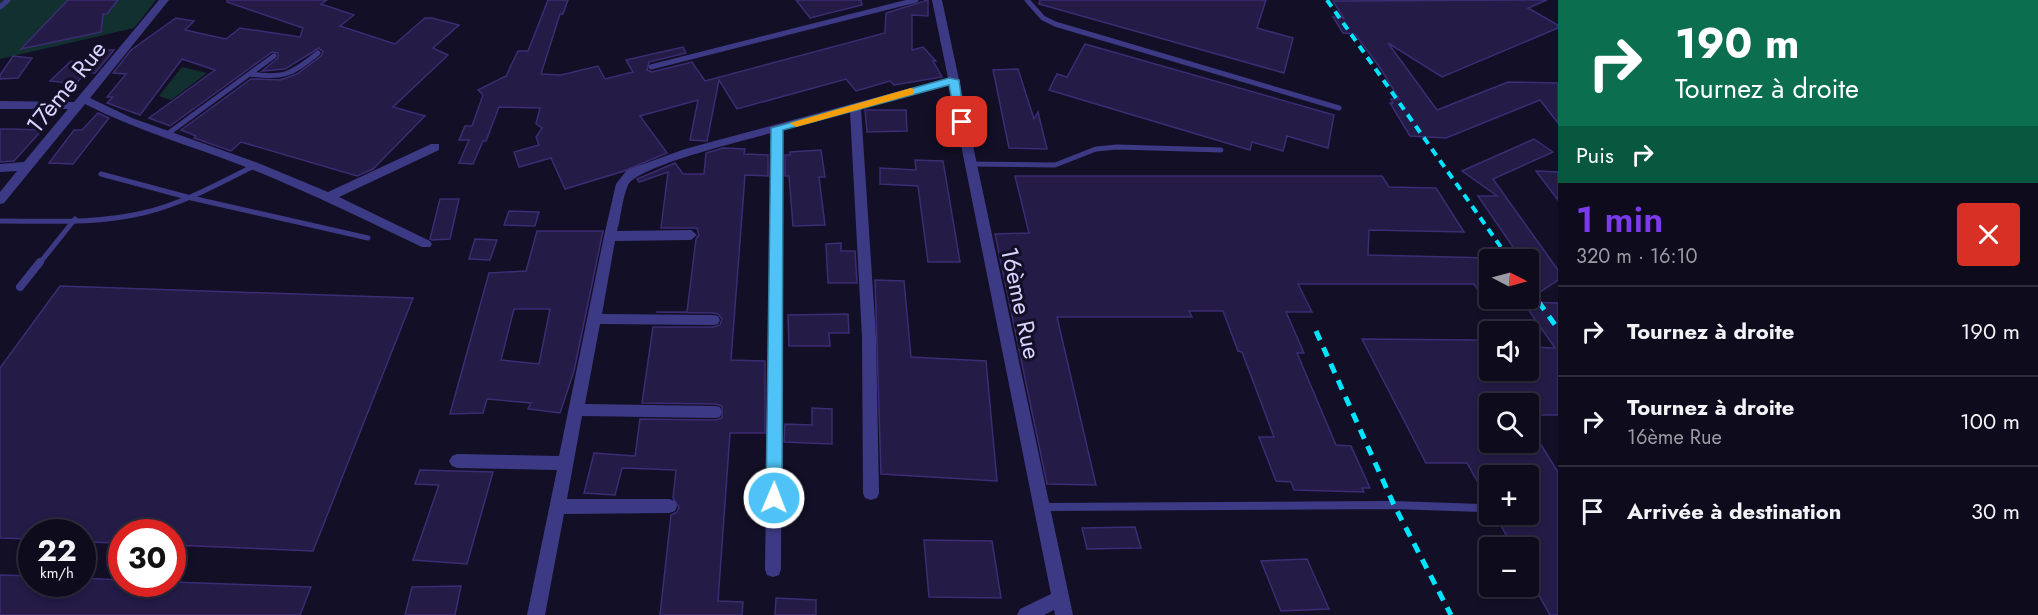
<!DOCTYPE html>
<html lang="fr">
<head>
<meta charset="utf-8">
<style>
	body { margin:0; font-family:Jost,sans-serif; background:#171425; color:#f1f3f6; height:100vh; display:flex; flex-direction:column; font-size:22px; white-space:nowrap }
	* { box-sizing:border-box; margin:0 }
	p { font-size:20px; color:#9b9ba3 }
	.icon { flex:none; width:33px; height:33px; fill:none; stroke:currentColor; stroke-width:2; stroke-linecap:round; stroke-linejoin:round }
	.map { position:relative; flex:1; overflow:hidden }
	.drawer { display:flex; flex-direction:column; background:#0e0b1c; width:480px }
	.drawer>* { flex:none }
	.top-card { background:#0b6e4f; color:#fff; overflow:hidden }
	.needle { width:39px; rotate:96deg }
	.controls { position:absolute; left:1479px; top:249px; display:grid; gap:12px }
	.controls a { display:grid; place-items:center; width:60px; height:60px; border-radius:6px; background:#0e0b1c; box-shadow:0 3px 9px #0003,0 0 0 2px #2e2b3b; font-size:30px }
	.speed { position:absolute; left:18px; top:519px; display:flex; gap:12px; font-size:30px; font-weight:700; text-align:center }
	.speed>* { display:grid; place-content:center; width:78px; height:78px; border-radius:50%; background:#0e0b1c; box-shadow:0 3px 9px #0003,0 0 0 2px #2e2b3b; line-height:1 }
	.speed small { font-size:15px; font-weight:400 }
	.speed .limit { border:9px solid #d22; background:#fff; color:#111 }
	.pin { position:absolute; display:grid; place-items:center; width:51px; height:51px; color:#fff; margin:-26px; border-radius:12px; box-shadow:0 3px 9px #0006 }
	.me { position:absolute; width:66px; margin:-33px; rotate:1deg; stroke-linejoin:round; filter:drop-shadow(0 0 4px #0008) }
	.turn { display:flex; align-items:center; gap:21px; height:126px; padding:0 18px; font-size:27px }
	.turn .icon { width:78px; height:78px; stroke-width:2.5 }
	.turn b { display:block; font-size:42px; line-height:51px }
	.then { display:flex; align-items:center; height:57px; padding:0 18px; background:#0003; gap:12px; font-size:22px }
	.round { display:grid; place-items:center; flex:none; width:63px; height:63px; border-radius:6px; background:#171425 }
	.overview { display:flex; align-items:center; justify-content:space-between; height:102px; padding:0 18px }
	h1 { font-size:36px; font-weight:600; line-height:45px; color:#7c3aed }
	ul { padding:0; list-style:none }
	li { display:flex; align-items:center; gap:18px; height:90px; padding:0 18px; border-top:2px solid #2e2b3b }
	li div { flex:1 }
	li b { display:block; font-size:22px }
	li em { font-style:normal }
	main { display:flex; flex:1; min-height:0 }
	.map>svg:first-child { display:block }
	.green { fill:#12302f }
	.building { fill:#241b47; stroke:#3b2d73; stroke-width:1.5; fill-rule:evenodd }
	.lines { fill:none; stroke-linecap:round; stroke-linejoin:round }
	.service-far1 { stroke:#3d3a85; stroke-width:5 }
	.service { stroke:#3d3a85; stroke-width:8 }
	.minor { fill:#3d3a85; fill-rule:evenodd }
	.rail-far1 { stroke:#00e5ff; stroke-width:4; stroke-dasharray:8 6; stroke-linecap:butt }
	.rail { stroke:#00e5ff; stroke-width:5; stroke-dasharray:10 8; stroke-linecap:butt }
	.route { fill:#4fc3f7; stroke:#337fa1; stroke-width:1.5 }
	.slow { fill:#f59e0b }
	.labels { text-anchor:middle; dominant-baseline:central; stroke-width:6; stroke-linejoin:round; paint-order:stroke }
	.street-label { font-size:24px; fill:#d9d4ff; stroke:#130f26 }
</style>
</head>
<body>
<main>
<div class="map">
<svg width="1558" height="615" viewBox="0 0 1558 615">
	<rect width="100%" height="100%" fill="#130f26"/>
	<!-- green -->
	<g class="green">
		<polygon points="0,0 156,0 134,28 0,59"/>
		<polygon points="182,67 207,73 171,100 159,96"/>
	</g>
	<!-- building -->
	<g class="building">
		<polygon points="68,0 118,0 107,14 103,14 101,32 21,49"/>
		<polygon points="227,0 327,0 321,4 354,15 340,26 395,44 425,18 432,18 459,25 433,48 448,55 393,107 425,116 373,169 357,176 241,142 231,151 194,138 196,136 181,130 251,79 280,80 297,74 321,56 323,52 319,48 285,69 262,71 278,58 278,53 272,52 170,126 149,118 215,70 182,59 140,115 107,103 113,97 107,97 126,74 113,73 131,50 176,18 194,21 185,30 226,39 240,28 300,37 303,28 227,2"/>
		<polygon points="548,0 568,0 563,14 560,14 541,74 561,75 598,66 605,79 633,72 626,60 683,47 686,53 649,62 647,70 652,72 692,62 705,81 885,33 886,13 928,0 928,16 912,15 912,50 923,47 936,61 933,61 942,77 894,85 890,81 856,91 846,79 737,109 719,80 707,141 690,140 698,100 640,116 667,153 624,171 565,189 551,158 519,167 514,152 539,145 536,137 542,128 536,124 540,108 499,107 486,141 483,141 473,164 459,163 469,140 459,140 465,126 472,126 483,95 478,90 506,76 518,51 528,51"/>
		<polygon points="796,0 861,0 862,5 810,18"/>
		<polygon points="1040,0 1266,0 1257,28 1293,38 1284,73 1039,4"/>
		<polygon points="1547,0 1528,8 1558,25 1558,28 1442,77 1388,43 1437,110 1508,82 1558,83 1558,123 1540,100 1446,138 1410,136 1390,103 1393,103 1391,99 1399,99 1381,69 1355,34 1343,33 1333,17 1344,18 1333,1"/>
		<polygon points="1085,44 1334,115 1328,148 1287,136 1283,151 1252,142 1250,150 1049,90 1057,74 1067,77"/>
		<polygon points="103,50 114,50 95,73 85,73 76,84 50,81 71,61 93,63"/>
		<polygon points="13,56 32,58 18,78 0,79 0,75"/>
		<polygon points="1018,69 1034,119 1038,112 1047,149 1009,148 993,70"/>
		<polygon points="865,110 906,110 907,131 867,132"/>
		<polygon points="98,113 109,118 73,164 49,163 74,130 82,130"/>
		<polygon points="0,129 10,129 42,130 14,161 0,162"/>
		<polygon points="1534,139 1553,152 1493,179 1558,270 1558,280 1528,300 1528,260 1522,260 1478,196 1497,196 1462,171"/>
		<polygon points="723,148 745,149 744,154 768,155 768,176 745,175 731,360 765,361 765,433 730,433 718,601 743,602 742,615 660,615 671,515 677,512 679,507 673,498 676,470 622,468 615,495 584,493 594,453 635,456 640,419 715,420 722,418 722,406 715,404 642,403 653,327 713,327 720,325 722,319 718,314 713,313 656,312 687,312 696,239 699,235 697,228 661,228 668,172 639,182 637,179 675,163 683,174 704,174 706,153"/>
		<polygon points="821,150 825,177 819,177 825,225 793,226 789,176 785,176 785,155 790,155 790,152"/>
		<polygon points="915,160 943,161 960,262 928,262 918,186 880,184 880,168 916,170"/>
		<polygon points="1536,171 1558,172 1558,200"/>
		<polygon points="1015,176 1382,176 1389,187 1436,188 1464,232 1369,230 1368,255 1490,258 1490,309 1474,284 1298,284 1312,312 1286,312 1304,353 1297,353 1336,445 1351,446 1370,488 1362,488 1364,492 1294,490 1291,482 1276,481 1259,437 1274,437 1242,352 1238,351 1223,311 1189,311 1192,317 1057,317 1096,485 1047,484 995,234 1029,233"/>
		<polygon points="440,199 459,199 450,239 432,240 430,239"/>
		<polygon points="509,211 539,212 535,226 504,225"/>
		<path d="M 537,231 L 603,231 L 574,371 L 560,413 L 528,409 L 531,403 L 487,399 L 483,413 L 450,414 L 489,273 L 526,271 ZM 514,309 L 550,309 L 539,364 L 501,360 Z"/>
		<polygon points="475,239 497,240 490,260 469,259"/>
		<polygon points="841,243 841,251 855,251 857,283 828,283 826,244"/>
		<polygon points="875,280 904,281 911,357 986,361 997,481 881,474"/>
		<polygon points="60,286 413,298 313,551 172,545 172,532 122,532 122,543 82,542 82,532 32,532 32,539 0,538 0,368"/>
		<polygon points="1523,302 1558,303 1558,415 1528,415 1528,404 1490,404 1490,442 1528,442 1528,424 1558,472 1558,615 1550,615 1528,576 1528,548 1513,548 1495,514 1528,514 1528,476 1490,476 1490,504 1467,463 1426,463 1362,339 1477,340 1490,361 1490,370 1528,370 1528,347 1555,348"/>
		<polygon points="848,314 849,333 829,333 830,346 789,346 788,315"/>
		<polygon points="812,408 832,409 832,444 784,442 785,424 812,425"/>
		<polygon points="420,470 493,472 467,564 413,560 439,485 415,484"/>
		<polygon points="1135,527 1141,548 1087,549 1082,528"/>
		<polygon points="924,540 992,541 1001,598 929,597"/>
		<polygon points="1307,559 1329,609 1281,611 1261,561"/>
		<polygon points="0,575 32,576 32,584 82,584 82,578 122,580 122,584 172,582 311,587 300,615 0,615"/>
		<polygon points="461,586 455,615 405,615 412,587"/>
		<polygon points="776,598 816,600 816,615 775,615"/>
	</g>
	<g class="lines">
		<!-- service-far1 -->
		<g class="service-far1">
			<polyline points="1027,0 1043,18 1055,24 1339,108"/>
			<polyline points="0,7 8,0"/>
			<polyline points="651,67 916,0"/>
			<path d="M 250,74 C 284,79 292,74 318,53"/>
			<polyline points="166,135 274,56"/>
			<polyline points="970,164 1055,165 1096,149 1117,147 1221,150"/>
			<polyline points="101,174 187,197 368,238"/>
			<path d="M 0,221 C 48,221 97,224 143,213 C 182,204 218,184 254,166"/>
			<polyline points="39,264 75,219"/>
		</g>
		<!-- service -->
		<g class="service">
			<polyline points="20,287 40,262"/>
			<polyline points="1042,507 1394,505 1481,508"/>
		</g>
		<!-- minor -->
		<g class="minor">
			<path d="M 159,0 L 169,0 L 90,98 L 132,118 L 258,163 L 328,192 L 431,144 L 439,144 L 439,150 L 339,197 L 430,241 L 432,244 L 430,247 L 422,247 C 365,220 309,192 251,169 C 195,147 138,131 85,104 L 4,203 L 0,204 L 0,192 L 17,171 L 0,172 L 0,164 L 24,162 L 68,109 L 0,109 L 0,101 L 74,102 Z"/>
			<path d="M 932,0 L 942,0 L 1073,615 L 1055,615 L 1054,610 L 1044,615 L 1017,615 L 1020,609 L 1051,594 L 949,85 L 861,109 L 876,337 L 879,493 L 877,498 L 871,500 L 865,498 L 863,493 L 862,337 L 850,112 L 783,130 L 781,569 L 779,575 L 773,577 L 767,575 L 765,569 L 771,133 C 746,140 637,166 628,185 C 622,199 621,217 617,231 L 691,230 L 697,235 L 691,240 L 615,241 L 602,314 L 713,315 L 718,316 L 720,320 L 718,324 L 713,325 L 600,324 L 585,404 L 715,406 L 720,407 L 722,412 L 720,417 L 715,418 L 582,416 L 567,499 L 669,499 L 675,501 L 677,506 L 675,511 L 669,513 L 564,514 L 545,615 L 527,615 L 557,470 L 457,468 L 452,466 L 449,461 L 452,456 L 457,454 L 559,456 L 604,236 L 616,184 L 627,170 L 685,149 L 948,78 Z"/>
		</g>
		<!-- rail-far1 -->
		<polyline class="rail-far1" points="1327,0 1510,260"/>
		<!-- rail -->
		<g class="rail">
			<polyline points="1528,287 1558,329"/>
			<polyline points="1316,331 1394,505 1451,615"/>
		</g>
	</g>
	<!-- route -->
	<polygon class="route" points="949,78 959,80 965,125 956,122 949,85 783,130 782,498 780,504 774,506 769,504 766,498 771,128"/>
	<!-- slow -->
	<polygon class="slow" points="911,88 914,89 914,94 796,127 790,123"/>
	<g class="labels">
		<!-- street labels -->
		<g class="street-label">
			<text transform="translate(66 87) rotate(-51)">17ème Rue</text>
			<text transform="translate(1021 303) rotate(78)">16ème Rue</text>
		</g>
	</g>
</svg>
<div class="controls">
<a><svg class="needle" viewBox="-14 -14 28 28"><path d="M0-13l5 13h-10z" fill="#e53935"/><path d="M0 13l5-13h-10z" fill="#9b9ba3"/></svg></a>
<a><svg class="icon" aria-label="sound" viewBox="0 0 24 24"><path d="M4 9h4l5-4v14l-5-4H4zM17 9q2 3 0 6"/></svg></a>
<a><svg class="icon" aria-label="search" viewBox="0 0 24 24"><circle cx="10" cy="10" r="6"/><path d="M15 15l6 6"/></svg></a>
<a>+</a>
<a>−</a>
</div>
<div class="speed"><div>22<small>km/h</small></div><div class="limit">30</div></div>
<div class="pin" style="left:962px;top:122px;background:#d93025"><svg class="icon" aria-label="arrive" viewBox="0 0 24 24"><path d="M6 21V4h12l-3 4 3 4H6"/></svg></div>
<svg class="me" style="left:774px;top:498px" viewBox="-20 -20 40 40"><circle r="17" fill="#4fc3f7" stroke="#fff" stroke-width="3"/><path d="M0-11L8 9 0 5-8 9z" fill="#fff"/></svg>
</div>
<section class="drawer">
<div class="top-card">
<div class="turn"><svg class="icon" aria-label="right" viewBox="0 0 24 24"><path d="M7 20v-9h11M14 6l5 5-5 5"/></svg><div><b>190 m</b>Tournez à droite</div></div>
<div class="then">Puis<svg class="icon" aria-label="right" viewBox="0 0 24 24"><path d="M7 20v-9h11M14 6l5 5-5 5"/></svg></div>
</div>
<div class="overview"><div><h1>1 min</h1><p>320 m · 16:10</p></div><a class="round" style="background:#d93025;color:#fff"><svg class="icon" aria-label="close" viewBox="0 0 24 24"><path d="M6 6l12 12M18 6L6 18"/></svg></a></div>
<ul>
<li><svg class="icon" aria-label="right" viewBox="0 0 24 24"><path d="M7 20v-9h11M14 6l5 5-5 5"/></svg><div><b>Tournez à droite</b></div><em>190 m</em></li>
<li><svg class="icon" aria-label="right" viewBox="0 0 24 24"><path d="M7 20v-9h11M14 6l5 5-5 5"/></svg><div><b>Tournez à droite</b><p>16ème Rue</p></div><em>100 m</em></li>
<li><svg class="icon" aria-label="arrive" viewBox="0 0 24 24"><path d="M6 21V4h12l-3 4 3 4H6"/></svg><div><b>Arrivée à destination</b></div><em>30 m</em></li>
</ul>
</section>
</main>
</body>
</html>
